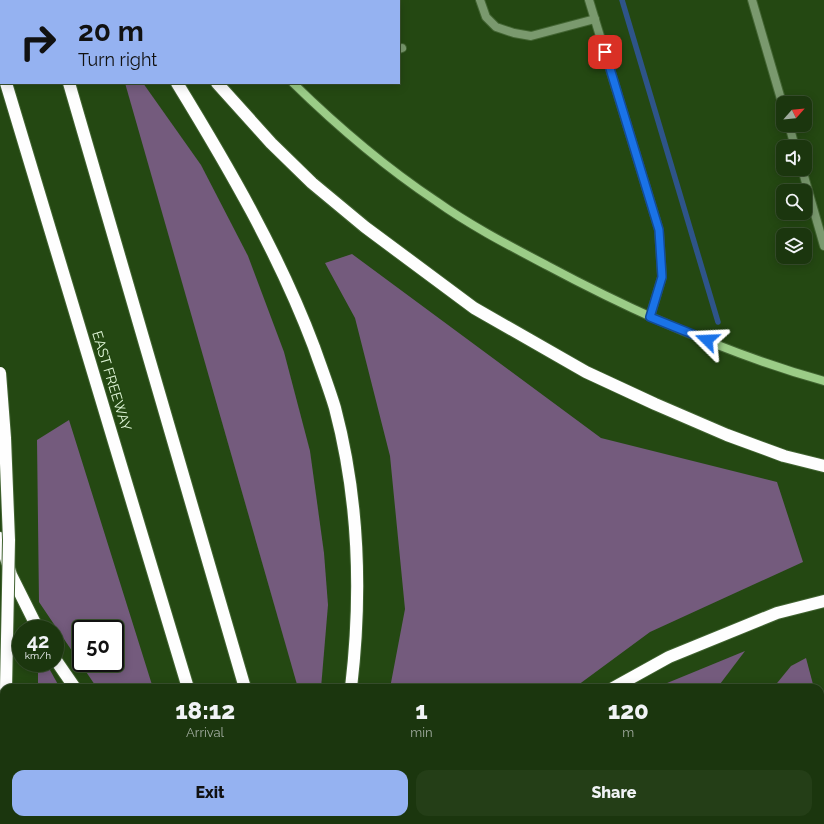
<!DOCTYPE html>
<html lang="en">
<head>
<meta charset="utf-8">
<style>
	body { margin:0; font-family:Raleway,sans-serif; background:#243e17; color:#f1f3f6; height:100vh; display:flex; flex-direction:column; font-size:15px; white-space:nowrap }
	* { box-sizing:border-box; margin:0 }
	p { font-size:13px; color:#a0ab9e }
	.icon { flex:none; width:22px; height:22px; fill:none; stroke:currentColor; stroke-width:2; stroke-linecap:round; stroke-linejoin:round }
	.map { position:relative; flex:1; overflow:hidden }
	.side { position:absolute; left:0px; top:684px; width:824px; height:140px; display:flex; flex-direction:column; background:#1b360e; border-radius:12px 12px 0 0; box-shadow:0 2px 10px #0003,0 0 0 1px #39502e }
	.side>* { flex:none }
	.top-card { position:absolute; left:0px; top:0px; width:400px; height:84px; box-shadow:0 2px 10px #0003,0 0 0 1px #39502e; background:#95b2f1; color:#111; overflow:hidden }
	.needle { width:26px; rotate:63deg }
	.buttons { position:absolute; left:776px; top:96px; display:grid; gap:8px }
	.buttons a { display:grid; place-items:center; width:36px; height:36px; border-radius:8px; background:#1b360e; box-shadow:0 2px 10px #0003,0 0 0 1px #39502e; font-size:20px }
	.speed { position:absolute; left:12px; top:620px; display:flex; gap:8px; font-size:20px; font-weight:700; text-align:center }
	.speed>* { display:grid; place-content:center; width:52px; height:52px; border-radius:50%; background:#1b360e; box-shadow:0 2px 10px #0003,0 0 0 1px #39502e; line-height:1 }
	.speed small { font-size:10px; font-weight:400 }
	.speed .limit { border:2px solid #111; border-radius:6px; background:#fff; color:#111 }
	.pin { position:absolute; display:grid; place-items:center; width:34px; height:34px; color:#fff; margin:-17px; border-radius:8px; box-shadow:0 2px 6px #0006 }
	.me { position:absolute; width:44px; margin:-22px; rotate:291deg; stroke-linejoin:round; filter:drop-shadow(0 0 3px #0008) }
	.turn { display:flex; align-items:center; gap:14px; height:84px; padding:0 12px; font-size:18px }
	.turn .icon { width:52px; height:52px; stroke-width:2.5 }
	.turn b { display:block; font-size:28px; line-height:34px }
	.eta { display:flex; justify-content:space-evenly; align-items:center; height:68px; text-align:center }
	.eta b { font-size:24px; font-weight:800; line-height:28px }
	.button { display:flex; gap:8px; margin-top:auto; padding:8px 12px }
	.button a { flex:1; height:46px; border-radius:12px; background:#95b2f1; color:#111; font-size:16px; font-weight:800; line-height:46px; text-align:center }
	.button a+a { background:#243e17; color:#f1f3f6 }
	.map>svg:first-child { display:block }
	.green { fill:#745b7d; fill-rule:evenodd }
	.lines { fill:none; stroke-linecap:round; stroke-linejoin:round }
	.stream { stroke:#2e5489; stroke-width:5.5 }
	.service-casing { stroke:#426432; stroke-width:10 }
	.secondary-casing { stroke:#426432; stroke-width:10 }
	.motorway-casing { stroke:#426432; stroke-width:14 }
	.service { stroke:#7a996e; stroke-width:8 }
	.secondary { stroke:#9bcc87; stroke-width:8 }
	.motorway { stroke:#fefefe; stroke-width:12 }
	.motorway-bridge-casing { stroke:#426432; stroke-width:14; stroke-linecap:butt }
	.motorway-bridge { stroke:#fefefe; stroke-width:12 }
	.route-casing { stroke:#114b97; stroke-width:10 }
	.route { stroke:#1a73e8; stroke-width:7 }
	.labels { text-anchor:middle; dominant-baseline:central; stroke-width:3; stroke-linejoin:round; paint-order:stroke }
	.street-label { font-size:14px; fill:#e2f8da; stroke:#244812 }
</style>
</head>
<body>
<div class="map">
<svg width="824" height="824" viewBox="0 0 824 824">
	<rect width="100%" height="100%" fill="#244812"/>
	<!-- green -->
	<g class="green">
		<polygon points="125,83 143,83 201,165 248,256 284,352 310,451 324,553 328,605 321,688 298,688"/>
		<polygon points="352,254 601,438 777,482 803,562 650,632 574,688 390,688 405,609 390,456 355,318 325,263"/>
		<path d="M 69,420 L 153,688 L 97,688 L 39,602 L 37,440 ZM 81,629 L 115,629 L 115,663 L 81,663 Z"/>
		<polygon points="745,651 717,688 655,688"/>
		<polygon points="806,658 814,688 773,688 791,666"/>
		<polygon points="38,663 46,663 60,688 38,688"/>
		<polygon points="33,820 185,820 191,824 33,824"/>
		<polygon points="363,820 429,820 425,824 362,824"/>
		<polygon points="482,820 585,820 572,824 479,824"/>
	</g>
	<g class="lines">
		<!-- stream -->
		<polyline class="stream" points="622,0 718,322"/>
		<!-- service casing -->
		<g class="service-casing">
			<g id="service">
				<polyline points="276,0 277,1"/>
				<polyline points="480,0 486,17 496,27 514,33 531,36 595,19"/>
				<polyline points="589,0 659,230 662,277 650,317"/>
				<polyline points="752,0 783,106"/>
				<polyline points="399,49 402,48"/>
				<polyline points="789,125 795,147"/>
				<polyline points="802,169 824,246"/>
			</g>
		</g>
		<!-- secondary casing -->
		<g class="secondary-casing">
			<g id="secondary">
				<polyline points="220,0 220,1"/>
				<path d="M 293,83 C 337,126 385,167 436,201 C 471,226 510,246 548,266 C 636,313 728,354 824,381"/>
			</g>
		</g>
		<!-- motorway casing -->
		<g class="motorway-casing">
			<g id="motorway">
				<polyline points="45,0 45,1"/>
				<polyline points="127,0 127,1"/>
				<polyline points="153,0 154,1"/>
				<polyline points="0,62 1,66"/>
				<polyline points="6,83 188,688"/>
				<polyline points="69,83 245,688"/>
				<path d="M 177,83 C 229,168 279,254 314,347 C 321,367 329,388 335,408 C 359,499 362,595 351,688"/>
				<polyline points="217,83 271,143 312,183 365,227 474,308 586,372 655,404 727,435 784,456 824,466"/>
				<polyline points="0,538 11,575 38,629"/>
				<polyline points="55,659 75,688"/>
				<polyline points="613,688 669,657 777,613 824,601"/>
				<polyline points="820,793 824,792"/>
				<polyline points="202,820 208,824"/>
				<polyline points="228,820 229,824"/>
				<polyline points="283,820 285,824"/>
				<polyline points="1,824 4,754"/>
				<polyline points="323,824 325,820"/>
				<polyline points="451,824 454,820"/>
				<polyline points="716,824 729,820"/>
			</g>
		</g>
		<!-- service -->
		<use href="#service" class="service"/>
		<!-- secondary -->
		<use href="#secondary" class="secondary"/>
		<!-- motorway -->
		<use href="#motorway" class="motorway"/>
		<!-- motorway-bridge casing -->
		<g class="motorway-bridge-casing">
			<polyline id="motorway-bridge" points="0,373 5,438 9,540 6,688"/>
		</g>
		<!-- motorway-bridge -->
		<use href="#motorway-bridge" class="motorway-bridge"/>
	</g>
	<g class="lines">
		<!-- route casing -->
		<g class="route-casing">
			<polyline id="route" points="605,52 659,230 662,277 650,317 707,340"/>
		</g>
		<!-- route -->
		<use href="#route" class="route"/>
	</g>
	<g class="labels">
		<!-- street labels -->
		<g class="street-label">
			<text transform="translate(112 381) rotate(73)">EAST FREEWAY</text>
		</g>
	</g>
</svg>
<div class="buttons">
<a><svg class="needle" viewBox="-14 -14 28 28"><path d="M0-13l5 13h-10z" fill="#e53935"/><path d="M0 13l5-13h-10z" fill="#a0ab9e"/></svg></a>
<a><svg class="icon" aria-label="sound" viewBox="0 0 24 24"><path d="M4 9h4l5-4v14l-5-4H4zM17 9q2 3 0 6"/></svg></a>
<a><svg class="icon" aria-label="search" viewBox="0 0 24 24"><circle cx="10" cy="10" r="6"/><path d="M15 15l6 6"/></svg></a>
<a><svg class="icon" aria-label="layers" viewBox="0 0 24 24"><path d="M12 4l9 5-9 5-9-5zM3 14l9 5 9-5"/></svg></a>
</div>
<div class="speed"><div>42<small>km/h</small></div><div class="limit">50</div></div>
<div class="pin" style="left:605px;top:52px;background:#d93025"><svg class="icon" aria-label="arrive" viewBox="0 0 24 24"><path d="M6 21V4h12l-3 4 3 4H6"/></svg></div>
<svg class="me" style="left:707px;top:340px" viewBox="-20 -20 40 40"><path d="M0-17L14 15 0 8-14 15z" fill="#1a73e8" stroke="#fff" stroke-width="4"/></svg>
<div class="top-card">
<div class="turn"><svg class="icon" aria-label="right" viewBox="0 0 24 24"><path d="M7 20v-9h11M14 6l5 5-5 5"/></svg><div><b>20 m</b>Turn right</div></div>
</div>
<section class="side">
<div class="eta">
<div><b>18:12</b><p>Arrival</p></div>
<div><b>1</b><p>min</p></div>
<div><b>120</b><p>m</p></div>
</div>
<div class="button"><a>Exit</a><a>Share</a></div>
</section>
</div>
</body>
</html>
